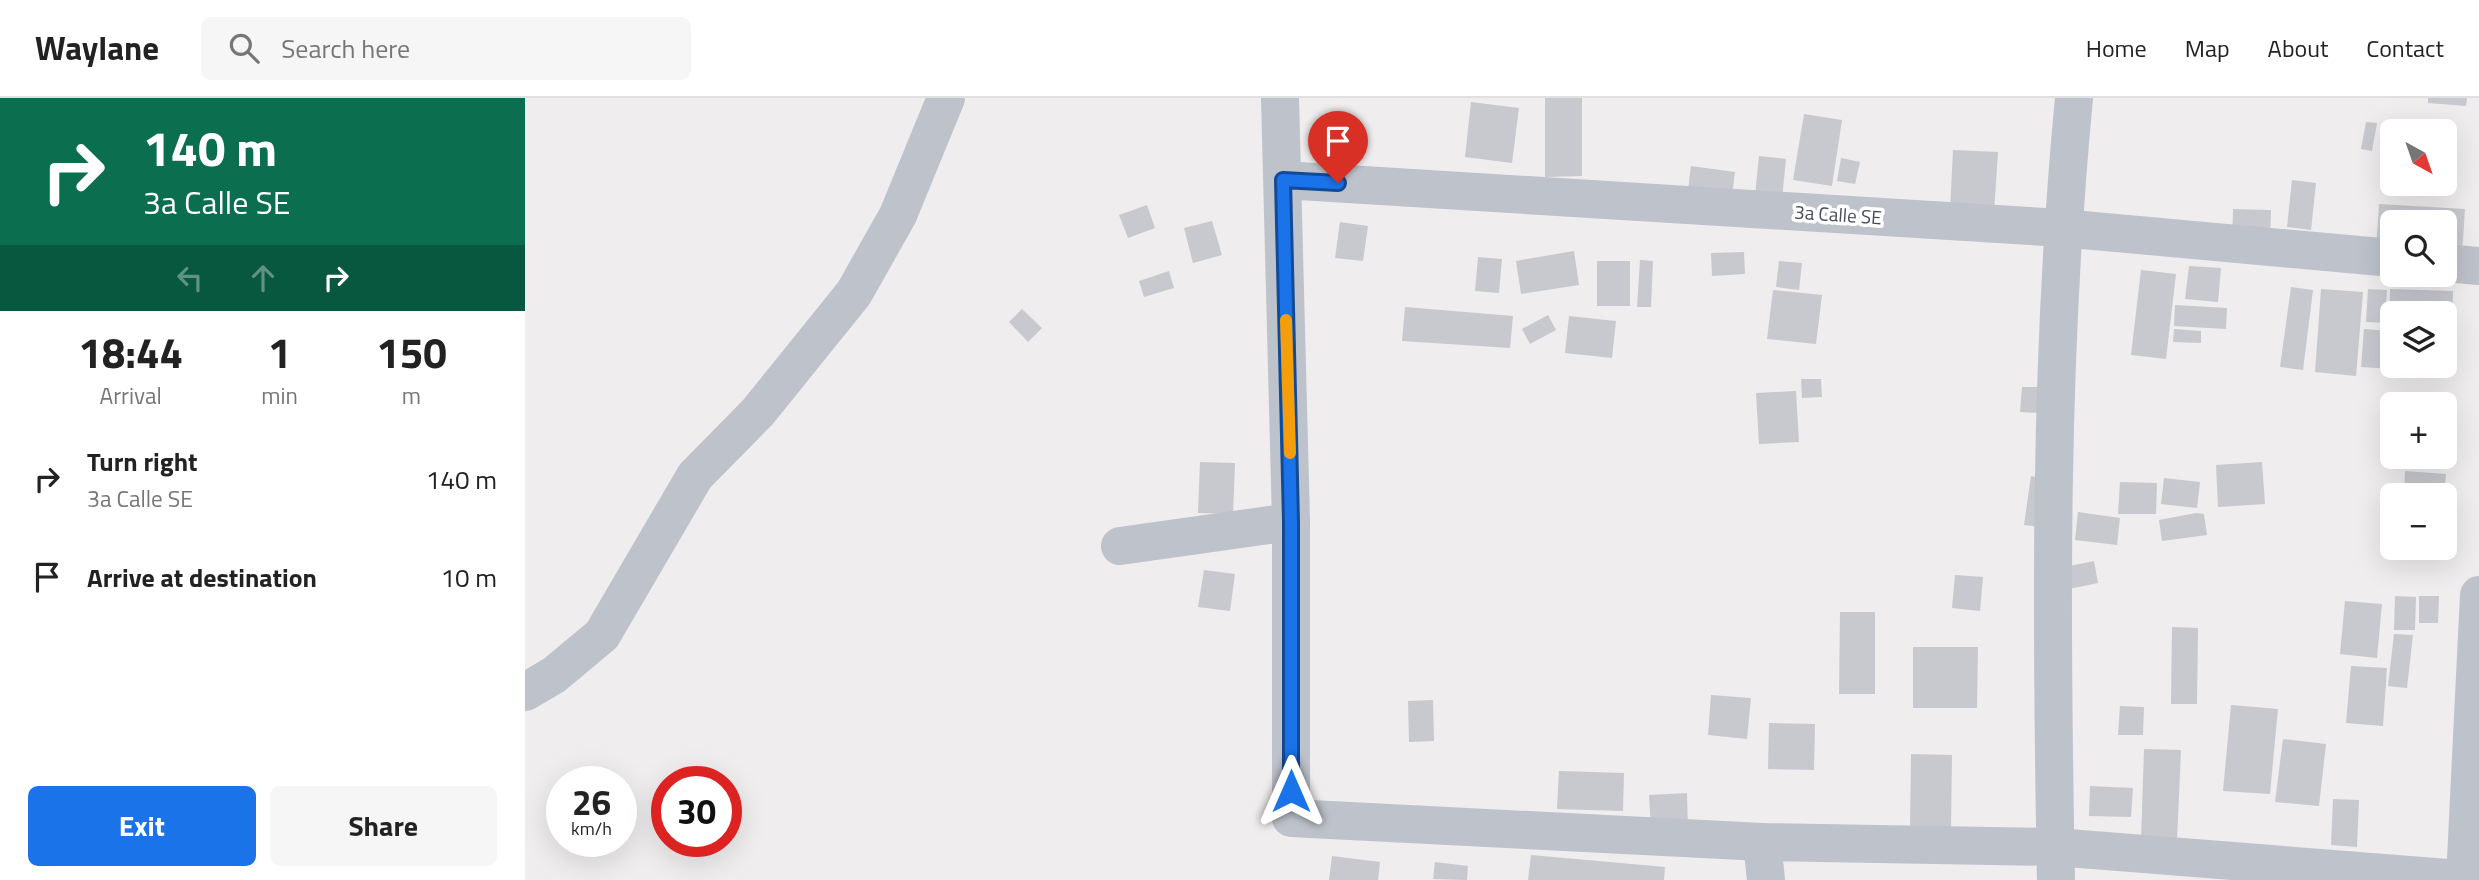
<!DOCTYPE html>
<html lang="en">
<head>
<meta charset="utf-8">
<style>
	body { margin:0; font-family:"Titillium Web",sans-serif; background:#f6f6f6; color:#222; height:100vh; display:flex; flex-direction:column; font-size:26px; white-space:nowrap }
	* { box-sizing:border-box; margin:0 }
	p { font-size:23px; color:#767676 }
	.icon { flex:none; width:38px; height:38px; fill:none; stroke:currentColor; stroke-width:2; stroke-linecap:round; stroke-linejoin:round }
	.map { position:relative; flex:1; overflow:hidden }
	.panel { display:flex; flex-direction:column; background:#fff; width:525px }
	.panel>* { flex:none }
	.hud { background:#0b6e4f; color:#fff; overflow:hidden }
	.needle { width:46px; rotate:140deg }
	.tools { position:absolute; left:1855px; top:21px; display:grid; gap:14px }
	.tools a { display:grid; place-items:center; width:77px; height:77px; border-radius:10px; background:#fff; box-shadow:0 7px 28px #0002; font-size:35px }
	.speed { position:absolute; left:21px; top:668px; display:flex; gap:14px; font-size:35px; font-weight:700; text-align:center }
	.speed>* { display:grid; place-content:center; width:91px; height:91px; border-radius:50%; background:#fff; box-shadow:0 7px 28px #0002; line-height:1 }
	.speed small { font-size:18px; font-weight:400 }
	.speed .limit { border:10px solid #d22; background:#fff; color:#111 }
	.pin { position:absolute; display:grid; place-items:center; width:60px; height:60px; color:#fff; margin:-72px -30px; border-radius:50% 50% 50% 0; rotate:-45deg; box-shadow:0 0 7px #0007 }
	.pin .icon { rotate:45deg }
	.me { position:absolute; width:77px; margin:-38px; rotate:0deg; stroke-linejoin:round; filter:drop-shadow(0 0 5px #0008) }
	.turn { display:flex; align-items:center; gap:24px; height:147px; padding:0 28px; font-size:32px }
	.turn .icon { width:91px; height:91px; stroke-width:2.5 }
	.turn b { display:block; font-size:49px; line-height:60px }
	.lanes { display:flex; align-items:center; height:66px; padding:0 28px; background:#0003; justify-content:center; gap:35px; direction:ltr }
	.lanes .off { opacity:.35 }
	.eta { display:flex; justify-content:space-evenly; align-items:center; height:119px; text-align:center }
	.eta b { font-size:42px; font-weight:700; line-height:49px }
	.primary-button { display:flex; gap:14px; margin-top:auto; padding:14px 28px }
	.primary-button a { flex:1; height:80px; border-radius:10px; background:#1a73e8; color:#fff; font-size:28px; font-weight:700; line-height:80px; text-align:center }
	.primary-button a+a { background:#f6f6f6; color:#222 }
	ul { padding:0; list-style:none }
	li { display:flex; align-items:center; gap:21px; height:98px; padding:0 28px }
	li div { flex:1 }
	li b { display:block; font-size:26px }
	li em { font-style:normal }
	header { display:flex; align-items:center; gap:42px; box-sizing:border-box; height:98px; padding:0 35px; background:#fff; border-bottom:2px solid #e0e0e0 }
	header strong { font-size:33px }
	nav { display:flex; gap:38px; margin-inline-start:auto; font-size:24px }
	.search { width:490px; height:63px; background:#f6f6f6; display:flex; align-items:center; gap:18px; box-sizing:border-box; padding:0 24px; border-radius:10px; color:#767676; font-size:26px }
	main { display:flex; flex:1; min-height:0 }
	.map>svg:first-child { display:block }
	.building { fill:#c7c9cf }
	.lines { fill:none; stroke-linecap:round; stroke-linejoin:round }
	.minor { stroke:#bdc2cb; stroke-width:38 }
	.route-casing { stroke:#114b97; stroke-width:18 }
	.route { stroke:#1a73e8; stroke-width:12 }
	.slow { stroke:#f59e0b; stroke-width:12 }
	.labels { text-anchor:middle; dominant-baseline:central; stroke-width:7; stroke-linejoin:round; paint-order:stroke }
	.street-label { font-size:19px; fill:#474e58; stroke:#fff }
</style>
</head>
<body>
<header>
<strong>Waylane</strong>
<div class="search"><svg class="icon" aria-label="search" viewBox="0 0 24 24"><circle cx="10" cy="10" r="6"/><path d="M15 15l6 6"/></svg>Search here</div>
<nav><a>Home</a><a>Map</a><a>About</a><a>Contact</a></nav>
</header>
<main>
<section class="panel">
<div class="hud">
<div class="turn"><svg class="icon" aria-label="right" viewBox="0 0 24 24"><path d="M7 20v-9h11M14 6l5 5-5 5"/></svg><div><b>140 m</b>3a Calle SE</div></div>
<div class="lanes"><svg class="icon off" aria-label="left" viewBox="0 0 24 24"><path d="M17 20v-9H6M10 6l-5 5 5 5"/></svg><svg class="icon off" aria-label="ahead" viewBox="0 0 24 24"><path d="M12 20V5M6 11l6-6 6 6"/></svg><svg class="icon" aria-label="right" viewBox="0 0 24 24"><path d="M7 20v-9h11M14 6l5 5-5 5"/></svg></div>
</div>
<div class="eta">
<div><b>18:44</b><p>Arrival</p></div>
<div><b>1</b><p>min</p></div>
<div><b>150</b><p>m</p></div>
</div>
<ul>
<li><svg class="icon" aria-label="right" viewBox="0 0 24 24"><path d="M7 20v-9h11M14 6l5 5-5 5"/></svg><div><b>Turn right</b><p>3a Calle SE</p></div><em>140 m</em></li>
<li><svg class="icon" aria-label="arrive" viewBox="0 0 24 24"><path d="M6 21V4h12l-3 4 3 4H6"/></svg><div><b>Arrive at destination</b></div><em>10 m</em></li>
</ul>
<div class="primary-button"><a>Exit</a><a>Share</a></div>
</section>
<div class="map">
<svg width="1954" height="782" viewBox="0 0 1954 782">
	<rect width="100%" height="100%" fill="#efeded"/>
	<!-- building -->
	<g class="building">
		<polygon points="1020,0 1057,0 1057,78 1020,79"/>
		<polygon points="1903,0 1942,0 1941,8 1903,5"/>
		<polygon points="946,4 994,10 987,65 940,59"/>
		<polygon points="1279,16 1317,22 1307,88 1268,82"/>
		<polygon points="1841,24 1852,25 1847,53 1836,51"/>
		<polygon points="1920,37 1932,38 1928,72 1920,71"/>
		<polygon points="1428,52 1473,54 1469,115 1425,113"/>
		<polygon points="1234,58 1261,61 1257,101 1230,98"/>
		<polygon points="1316,60 1335,64 1330,86 1312,83"/>
		<polygon points="1166,68 1210,74 1206,106 1162,100"/>
		<polygon points="1767,82 1791,85 1786,132 1762,129"/>
		<polygon points="1854,106 1940,111 1937,156 1920,155 1920,124 1867,124 1867,152 1851,151"/>
		<polygon points="622,107 630,130 603,140 594,117"/>
		<polygon points="1708,111 1746,112 1745,144 1707,144"/>
		<polygon points="687,123 697,157 668,165 659,130"/>
		<polygon points="815,124 843,128 838,163 810,160"/>
		<polygon points="1049,153 1054,187 996,196 991,163"/>
		<polygon points="1219,154 1220,176 1187,178 1186,155"/>
		<polygon points="953,159 977,161 974,195 950,193"/>
		<polygon points="1115,162 1128,163 1126,209 1112,209"/>
		<rect x="1072" y="163" width="33" height="45"/>
		<polygon points="1254,163 1277,165 1274,192 1251,189"/>
		<polygon points="1664,168 1696,170 1693,204 1660,201"/>
		<polygon points="1616,172 1651,176 1641,261 1606,257"/>
		<polygon points="644,173 649,190 619,199 614,183"/>
		<polygon points="1766,189 1788,192 1778,272 1755,269"/>
		<polygon points="1796,191 1838,194 1831,278 1790,274"/>
		<polygon points="1843,191 1862,192 1860,225 1841,224"/>
		<polygon points="1865,191 1928,193 1927,232 1920,232 1920,215 1867,215 1867,230 1864,230"/>
		<polygon points="1248,192 1297,197 1291,246 1242,241"/>
		<polygon points="1650,207 1702,210 1701,231 1649,228"/>
		<polygon points="880,209 988,218 985,250 877,243"/>
		<polygon points="497,211 517,230 503,244 484,224"/>
		<polygon points="1023,217 1031,232 1005,246 997,231"/>
		<polygon points="1044,218 1091,223 1087,260 1040,255"/>
		<polygon points="1649,231 1676,233 1676,245 1648,244"/>
		<polygon points="1839,231 1867,233 1867,268 1882,268 1882,272 1836,269"/>
		<polygon points="1276,281 1296,281 1297,299 1277,300"/>
		<polygon points="1497,289 1518,289 1516,315 1495,314"/>
		<polygon points="1271,293 1274,344 1234,346 1231,295"/>
		<polygon points="1868,359 1921,359 1920,370 1868,367"/>
		<polygon points="675,364 710,365 708,416 673,415"/>
		<polygon points="1737,364 1740,406 1693,409 1691,367"/>
		<polygon points="1880,373 1921,376 1919,397 1879,397"/>
		<polygon points="1506,378 1523,381 1516,429 1499,427"/>
		<polygon points="1639,380 1675,384 1672,410 1636,406"/>
		<polygon points="1595,384 1632,385 1631,416 1593,416"/>
		<polygon points="1553,414 1595,420 1592,447 1550,442"/>
		<polygon points="1671,415 1679,416 1682,437 1637,443 1634,422"/>
		<polygon points="1569,463 1573,485 1544,491 1540,469"/>
		<polygon points="679,472 710,476 705,513 673,509"/>
		<polygon points="1430,477 1458,479 1455,513 1427,510"/>
		<polygon points="1870,498 1891,499 1890,532 1869,532"/>
		<polygon points="1894,498 1914,498 1913,525 1894,525"/>
		<polygon points="1820,503 1857,506 1852,560 1815,556"/>
		<polygon points="1315,514 1350,514 1350,596 1314,596"/>
		<polygon points="1647,529 1673,530 1672,606 1646,606"/>
		<polygon points="1869,536 1888,537 1882,590 1863,588"/>
		<polygon points="1388,549 1453,549 1452,610 1388,610"/>
		<polygon points="1826,568 1862,570 1858,628 1821,625"/>
		<polygon points="1186,597 1226,600 1222,641 1183,637"/>
		<polygon points="908,602 909,643 884,644 883,603"/>
		<polygon points="1706,607 1753,611 1745,696 1698,693"/>
		<polygon points="1595,608 1619,609 1618,637 1593,637"/>
		<polygon points="1244,625 1290,626 1289,672 1243,671"/>
		<polygon points="1758,641 1801,646 1794,708 1750,704"/>
		<polygon points="1619,651 1656,652 1652,743 1616,742"/>
		<polygon points="1386,656 1427,657 1426,731 1385,731"/>
		<polygon points="1034,673 1099,675 1098,713 1032,711"/>
		<polygon points="1565,688 1608,690 1606,719 1564,718"/>
		<polygon points="1162,695 1163,731 1126,733 1124,697"/>
		<polygon points="1808,701 1834,702 1832,749 1806,747"/>
		<polygon points="1006,757 1140,769 1139,782 1003,782"/>
		<polygon points="807,758 855,764 853,782 804,782"/>
		<polygon points="910,764 943,768 942,782 908,781"/>
	</g>
	<g class="lines">
		<!-- minor -->
		<g class="minor">
			<polyline points="755,0 766,424 766,720 1237,744 1530,749 1948,782"/>
			<polyline points="758,82 1536,130 1867,160"/>
			<polyline points="1920,165 1954,168"/>
			<polyline points="595,448 766,424"/>
			<polyline points="0,594 29,577 77,537 170,378 233,314 329,195 373,117 421,0"/>
			<polyline points="1237,744 1241,782"/>
			<path d="M 1531,782 C 1526,521 1524,260 1549,0"/>
			<polyline points="1940,782 1954,497"/>
		</g>
	</g>
	<g class="lines">
		<!-- route casing -->
		<g class="route-casing">
			<polyline id="route" points="766,693 766,424 758,82 813,85"/>
		</g>
		<!-- route -->
		<use href="#route" class="route"/>
		<!-- slow -->
		<polyline class="slow" points="761,222 765,355"/>
	</g>
	<g class="labels">
		<!-- street labels -->
		<g class="street-label">
			<text transform="translate(1313 116) rotate(4)">3a Calle SE</text>
		</g>
	</g>
</svg>
<div class="tools">
<a><svg class="needle" viewBox="-14 -14 28 28"><path d="M0-13l5 13h-10z" fill="#e53935"/><path d="M0 13l5-13h-10z" fill="#767676"/></svg></a>
<a><svg class="icon" aria-label="search" viewBox="0 0 24 24"><circle cx="10" cy="10" r="6"/><path d="M15 15l6 6"/></svg></a>
<a><svg class="icon" aria-label="layers" viewBox="0 0 24 24"><path d="M12 4l9 5-9 5-9-5zM3 14l9 5 9-5"/></svg></a>
<a>+</a>
<a>−</a>
</div>
<div class="speed"><div>26<small>km/h</small></div><div class="limit">30</div></div>
<div class="pin" style="left:813px;top:85px;background:#d93025"><svg class="icon" aria-label="arrive" viewBox="0 0 24 24"><path d="M6 21V4h12l-3 4 3 4H6"/></svg></div>
<svg class="me" style="left:766px;top:693px" viewBox="-20 -20 40 40"><path d="M0-17L14 15 0 8-14 15z" fill="#1a73e8" stroke="#fff" stroke-width="4"/></svg>
</div>
</main>
</body>
</html>
